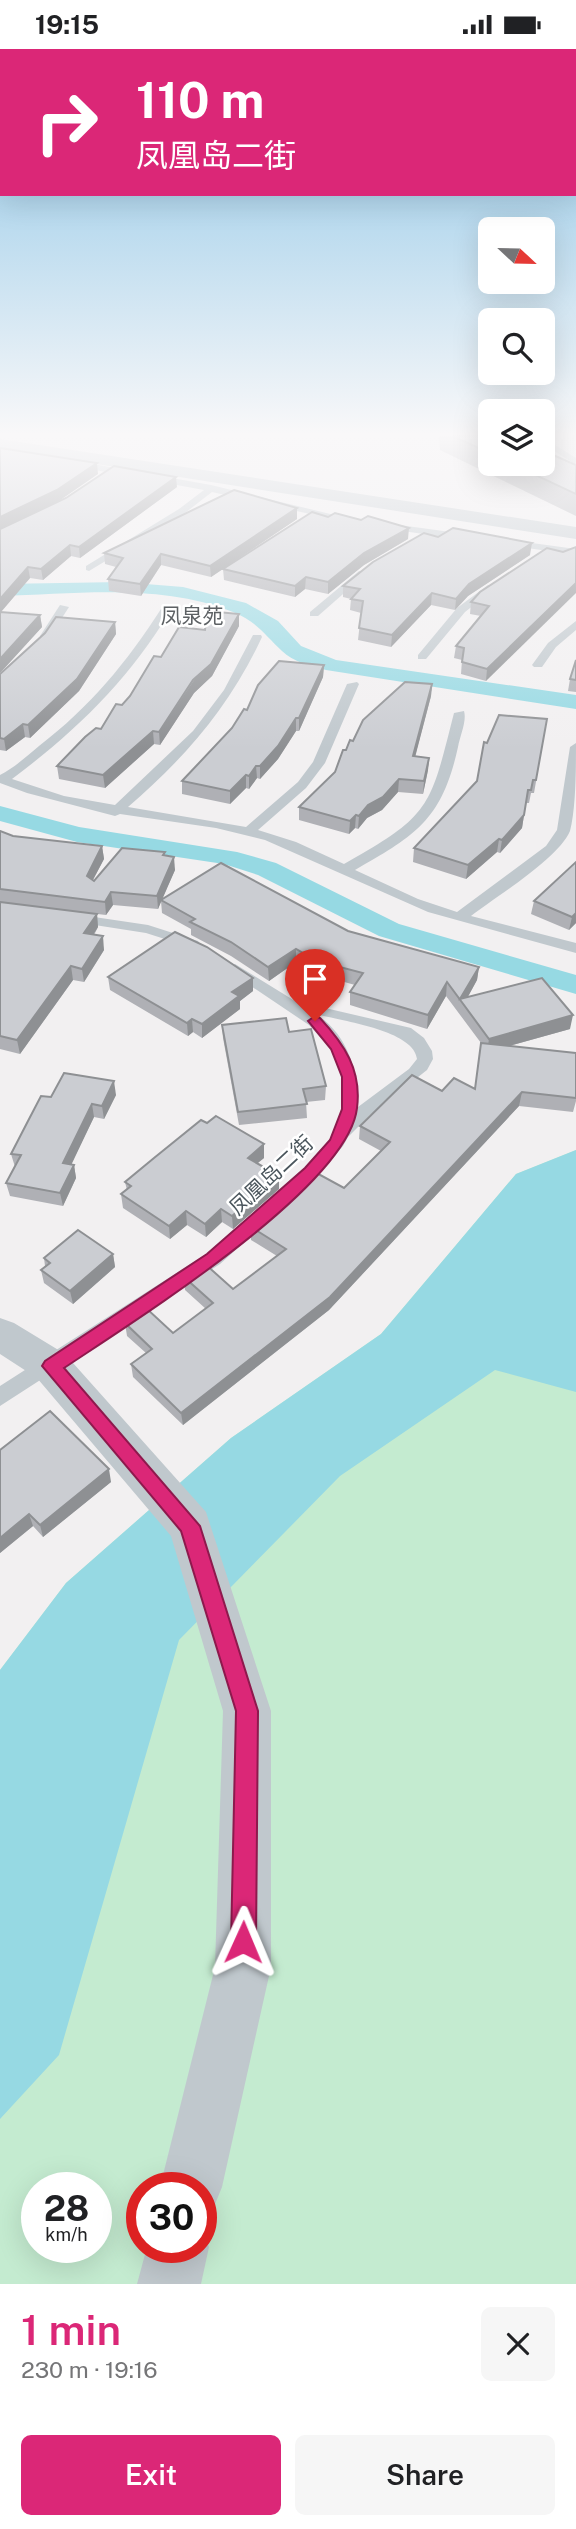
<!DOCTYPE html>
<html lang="en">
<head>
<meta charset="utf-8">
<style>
	body { margin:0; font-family:"Public Sans","Noto Sans SC",sans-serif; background:#f6f6f6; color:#202124; height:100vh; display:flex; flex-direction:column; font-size:26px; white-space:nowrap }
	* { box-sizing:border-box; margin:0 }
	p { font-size:23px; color:#757577 }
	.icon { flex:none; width:38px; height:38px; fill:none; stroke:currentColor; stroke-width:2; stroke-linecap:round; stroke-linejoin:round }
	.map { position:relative; height:2235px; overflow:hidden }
	.side { display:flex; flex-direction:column; background:#fff; flex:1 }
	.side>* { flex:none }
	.top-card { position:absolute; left:0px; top:0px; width:578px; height:147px; box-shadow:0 7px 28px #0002; background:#db2777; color:#fff; overflow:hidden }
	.needle { width:46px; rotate:112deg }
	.fabs { position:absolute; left:478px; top:168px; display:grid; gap:14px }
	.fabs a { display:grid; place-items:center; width:77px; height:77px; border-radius:10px; background:#fff; box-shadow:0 7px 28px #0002; font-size:35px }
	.speed { position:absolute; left:21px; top:2123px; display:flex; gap:14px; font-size:35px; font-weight:700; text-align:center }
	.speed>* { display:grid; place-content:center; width:91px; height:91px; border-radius:50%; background:#fff; box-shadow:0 7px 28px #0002; line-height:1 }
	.speed small { font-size:18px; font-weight:400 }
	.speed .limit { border:10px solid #d22; background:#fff; color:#111 }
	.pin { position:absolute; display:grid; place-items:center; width:60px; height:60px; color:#fff; margin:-72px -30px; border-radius:50% 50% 50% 0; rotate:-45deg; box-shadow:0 0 7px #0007 }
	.pin .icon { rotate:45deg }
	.me { position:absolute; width:77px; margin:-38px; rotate:1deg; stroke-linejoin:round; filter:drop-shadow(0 0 5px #0008) }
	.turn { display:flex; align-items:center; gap:24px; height:147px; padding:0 21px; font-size:32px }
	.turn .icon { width:91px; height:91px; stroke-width:2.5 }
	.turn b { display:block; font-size:49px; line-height:60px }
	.round { display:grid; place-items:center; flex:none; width:74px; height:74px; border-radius:10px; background:#f6f6f6 }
	.overview { display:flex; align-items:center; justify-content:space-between; height:119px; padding:0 21px }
	h1 { font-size:42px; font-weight:600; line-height:52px; color:#db2777 }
	.cta { display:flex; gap:14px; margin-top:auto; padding:14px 21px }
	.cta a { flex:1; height:80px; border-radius:10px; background:#db2777; color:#fff; font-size:28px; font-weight:600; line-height:80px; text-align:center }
	.cta a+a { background:#f6f6f6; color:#202124 }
	.status { display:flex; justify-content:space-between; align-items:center; height:49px; padding:0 35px; background:#fff; direction:ltr }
	.status svg { height:19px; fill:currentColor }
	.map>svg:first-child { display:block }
	.green { fill:#c4ebd0; fill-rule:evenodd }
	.water { fill:#96d9e3 }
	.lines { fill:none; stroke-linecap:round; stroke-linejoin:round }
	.canal { fill:#96d9e3; fill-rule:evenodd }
	.lane { fill:#c0c8cd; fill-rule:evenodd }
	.street { fill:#c0c8cd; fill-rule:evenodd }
	.wall { fill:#afb0b5 }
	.shaded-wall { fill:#8e9093 }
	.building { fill:#cbcdd2; stroke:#8e9093; stroke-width:2 }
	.route { fill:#db2777; stroke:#8e194d; stroke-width:2 }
	.labels { text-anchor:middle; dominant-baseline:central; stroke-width:5; stroke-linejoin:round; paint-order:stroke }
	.far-quarter-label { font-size:21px; fill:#5d6164; stroke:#fff }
	.street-label { font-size:21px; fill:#4a555c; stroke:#fff }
</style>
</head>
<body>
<div class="status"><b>19:15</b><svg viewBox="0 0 49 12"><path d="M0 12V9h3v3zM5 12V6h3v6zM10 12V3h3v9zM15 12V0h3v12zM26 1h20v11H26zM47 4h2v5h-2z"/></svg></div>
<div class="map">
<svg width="576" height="2235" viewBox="0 0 576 2235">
	<rect width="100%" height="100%" fill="#f2f0f1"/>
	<!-- green -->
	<path class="green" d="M 576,1101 L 576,2235 L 0,2235 L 0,1621 L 66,1534 L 231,1389 L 381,1285 L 516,1125 ZM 37,2138 L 96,2138 L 96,2198 L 37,2198 ZM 142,2138 L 201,2138 L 201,2198 L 142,2198 Z"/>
	<!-- water -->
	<polygon class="water" points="576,1101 576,1343 495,1321 340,1427 179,1591 59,2006 0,2070 0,1621 66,1534 231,1389 381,1285 516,1125"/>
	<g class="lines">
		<!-- canal -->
		<g class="canal">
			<path d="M 121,533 L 183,538 L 246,554 L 278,572 L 301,597 L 336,611 L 576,646 L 576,660 L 326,621 C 311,617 293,613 282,602 C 265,586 256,572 233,563 C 161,534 76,545 0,547 L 0,535 Z"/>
			<polygon points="0,757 79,778 237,803 276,814 399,875 576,926 576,945 379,887 258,826 224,815 77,793 0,772"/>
		</g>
		<!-- lane -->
		<g class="lane">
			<polygon points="542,388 576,409 576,416 542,394"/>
			<polygon points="76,412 211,436 355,471 350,474 212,443 185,464 89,522 86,521 86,517 179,460 204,441 73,417"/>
			<polygon points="385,474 465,485 470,488 465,491 382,479 380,477"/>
			<polygon points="510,491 576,500 576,506 507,496 505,494"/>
			<polygon points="359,522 367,524 318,567 310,567 310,563"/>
			<polygon points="488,536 497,538 465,563 426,610 418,610 418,606 457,559"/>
			<polygon points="60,556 69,558 49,589 41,589 40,587"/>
			<path d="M 161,560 L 170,562 C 129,631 76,682 12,730 L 64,747 L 115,756 L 193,682 L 224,641 L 253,586 L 261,586 L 262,588 C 230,657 185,709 128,758 L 246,778 L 298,733 L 313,713 L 347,635 L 357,633 L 359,635 L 325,714 L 306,739 L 258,781 L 296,793 L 344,815 C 432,766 430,758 454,664 L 464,662 C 467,672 460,687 458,698 C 442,771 416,786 355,821 L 418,850 L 457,863 L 546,797 L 557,781 L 570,698 L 576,694 C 576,719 576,759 570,782 C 558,810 497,847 471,867 L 576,894 L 576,904 L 428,863 L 265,791 L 216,779 L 120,765 L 115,767 L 27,744 L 0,734 L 0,726 C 14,719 27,707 39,697 C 90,658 127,613 161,560 Z"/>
			<polygon points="576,572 576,581 556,598 542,618 534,618 532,616 548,594"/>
			<polygon points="74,865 148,876 198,892 200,895 193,899 146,884 69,872 69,866"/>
			<path d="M 235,915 L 295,952 L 411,979 L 424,989 L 432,1002 L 433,1010 L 427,1021 L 370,1066 L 348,1088 L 343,1097 L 317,1128 L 220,1215 L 0,1357 L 0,1337 L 206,1205 L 305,1118 L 330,1090 L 342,1061 L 342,1028 L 331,1000 L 309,976 L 230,923 L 228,920 ZM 316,965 C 341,972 414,981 417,1010 L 409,1020 L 358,1058 C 358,1021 348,986 316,965 Z"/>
		</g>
		<!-- street -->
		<g class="street">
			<polygon points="0,390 576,478 576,490 0,400"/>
			<polygon points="0,1269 14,1274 65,1305 206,1463 271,1662 271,1918 222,2138 213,2160 201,2164 201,2138 160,2138 215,1918 223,1662 171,1487 37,1329 0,1305"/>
			<polygon points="201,2178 209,2198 201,2235 137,2235 147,2198 201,2198"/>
		</g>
	</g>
	<!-- wall -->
	<g class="wall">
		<polygon points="439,387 490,387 490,415 576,416 576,467 440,401"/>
		<polygon points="177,438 80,509 71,507 43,531 30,529 1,563 40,566 42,578 0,624 0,480"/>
		<polygon points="297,470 211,528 161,516 141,547 109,542 108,530 116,518 105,515 104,504"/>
		<polygon points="438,488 530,506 468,547 455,561 431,556 391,598 358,591 361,564 350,561 351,550 343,548 343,537"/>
		<polygon points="408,490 364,516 328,545 305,540 295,548 224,531 223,520"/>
		<polygon points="547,499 486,632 461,625 462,611 454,609 456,597 481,567 470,565 471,553"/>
		<polygon points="239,565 239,577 212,627 194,644 160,696 154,695 105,739 59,730 57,717 101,680 130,647 161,608 205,581"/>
		<polygon points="115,573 116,585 79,642 30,689 25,688 6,702 0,701 0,625"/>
		<polygon points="576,611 576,643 568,642 570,630"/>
		<polygon points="324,616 323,628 299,682 296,682 278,710 260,730 257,729 249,740 246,739 230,755 182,745 182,732 232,679 247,661"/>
		<polygon points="432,635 431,647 415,707 429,709 428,721 423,745 398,743 382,761 367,769 358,780 355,779 349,785 299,771 299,758 335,723 353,692"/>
		<polygon points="547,670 534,744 531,744 529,754 526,754 522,779 500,804 497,803 466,830 413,813 414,799 477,732 487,694"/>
		<polygon points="0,782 13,787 102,797 104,810 93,831 94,832 165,803 165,807 175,821 162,850 348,882 479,918 477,931 467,949 570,980 509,997 576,1004 576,1052 573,1063 519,1057 329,1261 183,1376 133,1328 131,1315 146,1304 127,1287 125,1274 173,1284 206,1260 185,1241 184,1228 233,1240 277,1207 251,1191 251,1178 344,1139 381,1102 359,1090 360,1077 442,1042 475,1040 481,994 446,947 427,980 350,956 350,943 355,936 316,925 296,913 269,932 231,907 191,886 191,880 162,864 161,852 158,860 113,856 106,866 55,860 97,865 98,878 94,886 104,901 84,933 73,931 20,1005 0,1000"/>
		<polygon points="576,813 576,874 569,881 531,865 534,852"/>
		<polygon points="108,928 253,929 253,942 240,952 240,960 202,989 193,983 188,987 110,941"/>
		<polygon points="222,976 289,983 326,1037 325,1051 306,1053 307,1069 239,1076 223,989"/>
		<polygon points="116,1046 104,1070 94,1068 71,1115 74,1116 76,1129 63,1157 10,1147 6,1134 15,1118 11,1105 51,1048"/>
		<polygon points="207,1074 264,1095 264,1109 257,1114 279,1140 233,1180 222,1173 206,1188 187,1176 170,1190 123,1159 121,1145 127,1141 125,1133"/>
		<polygon points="113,1205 115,1218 73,1255 44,1234 41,1221 45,1217 44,1209"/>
		<polygon points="0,1401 111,1433 43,1488 33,1477 0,1504"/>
	</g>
	<!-- shaded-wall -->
	<g class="shaded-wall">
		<polygon points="97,414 98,425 59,452 0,480 0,468"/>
		<polygon points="176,428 177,438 80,509 79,498"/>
		<polygon points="297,459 297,470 211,528 210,517"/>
		<polygon points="409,479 408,490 364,516 328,545 328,533 364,504"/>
		<polygon points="532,494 530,506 468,547 455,561 456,550 469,535"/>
		<polygon points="70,496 71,507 43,531 41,520"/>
		<polygon points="161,505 161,516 141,547 140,535"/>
		<polygon points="28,518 30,529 0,564 0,550"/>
		<polygon points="306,528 305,540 295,548 295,537"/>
		<polygon points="576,534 576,544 486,632 487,620"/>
		<polygon points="432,544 431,556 391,598 392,586"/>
		<polygon points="239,565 239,577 212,627 194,644 160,696 159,683"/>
		<polygon points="40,566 42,578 0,624 0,610"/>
		<polygon points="115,573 116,585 79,642 30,689 28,676"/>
		<polygon points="324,616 323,628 299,682 299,669"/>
		<polygon points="432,635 431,647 412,720 413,707"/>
		<polygon points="296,669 296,682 278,710 260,730 260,717"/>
		<polygon points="23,675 25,688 6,702 4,690"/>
		<polygon points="153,682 154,695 105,739 103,726"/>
		<polygon points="429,709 428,721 423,745 424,732"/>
		<polygon points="256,717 257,729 249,740 249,727"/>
		<polygon points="246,726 246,739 230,755 230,742"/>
		<polygon points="399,730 398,743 382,761 367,769 358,780 359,767 368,756"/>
		<polygon points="356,766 355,779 349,785 350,772"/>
		<polygon points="524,766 522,779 500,804 502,791"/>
		<polygon points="499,790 497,803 466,830 468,816"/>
		<polygon points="102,797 104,810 88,840 87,827"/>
		<polygon points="174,808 175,821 158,860 157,847"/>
		<polygon points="111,843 113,856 106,866 105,853"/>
		<polygon points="576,864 576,874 569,881 572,868"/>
		<polygon points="97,865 98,878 86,897 84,884"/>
		<polygon points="103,887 104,901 84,933 82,920"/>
		<polygon points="296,900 296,913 269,932 268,918"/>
		<polygon points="71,917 73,931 20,1005 17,991"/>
		<polygon points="479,918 477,931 464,955 460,951"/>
		<polygon points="253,929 253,942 240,952 240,960 202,989 202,975 232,943"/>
		<polygon points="447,933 446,947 427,980 428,966"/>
		<polygon points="573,966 570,980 487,1003 489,990"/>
		<polygon points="192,970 193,983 188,987 187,974"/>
		<polygon points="114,1032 116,1046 104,1070 102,1057"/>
		<polygon points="522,1043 519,1057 329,1261 183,1376 181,1364"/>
		<polygon points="92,1055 94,1068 66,1127 63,1114"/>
		<polygon points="264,1095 264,1109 248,1122 248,1109"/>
		<polygon points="74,1116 76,1129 63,1157 60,1144"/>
		<polygon points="279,1127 279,1140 233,1180 232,1167"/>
		<polygon points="221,1160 222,1173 206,1188 205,1175"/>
		<polygon points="186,1162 187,1176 170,1190 169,1177"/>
		<polygon points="113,1205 115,1218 73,1255 70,1242"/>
		<polygon points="109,1420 111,1433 43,1488 40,1476"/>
		<polygon points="29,1465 33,1477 0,1504 0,1489"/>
	</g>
	<!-- building -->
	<g class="building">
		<polygon points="452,387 490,387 490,404"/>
		<polygon points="0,399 97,414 57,441 0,468"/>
		<polygon points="542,401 576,416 576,445 512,415 542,415"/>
		<polygon points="114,417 176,428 79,498 70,496 41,520 28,518 0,550 0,480 66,449"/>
		<polygon points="234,441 297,459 210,517 161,505 140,535 108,530 123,509 104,504"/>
		<polygon points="312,463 328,468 335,464 361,471 368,467 409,479 364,504 328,533 306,528 295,537 223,520"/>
		<polygon points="453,479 532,494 469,535 456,550 432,544 392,586 359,579 363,552 351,550 360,540 343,537 373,513 424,484 438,488"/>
		<polygon points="576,498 576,534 487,620 462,613 464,599 456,597 489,557 471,553 480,543 547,499 563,503"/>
		<polygon points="207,562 239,565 211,615 193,631 159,683 153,682 103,726 57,717 85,688 96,679 101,680 116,655 122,656 130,647 154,607 161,608 179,578 205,581"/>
		<polygon points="0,563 40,566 0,610"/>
		<polygon points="56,568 115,573 77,630 28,676 23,675 4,690 0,689 0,625 45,584"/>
		<polygon points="576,611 576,631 570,630"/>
		<polygon points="279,612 324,616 299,669 296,669 278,697 260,717 256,717 249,727 246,726 230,742 182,732 232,679 244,660 247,661 258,636"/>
		<polygon points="405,633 432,635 413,707 429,709 424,732 399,730 383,748 368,756 359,767 356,766 350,772 299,758 335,723 343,701 346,701 350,691 353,692 363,671"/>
		<polygon points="499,666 547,670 536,731 533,731 531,741 528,741 524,766 502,791 499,790 468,816 414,799 477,732 484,693 487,694"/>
		<polygon points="0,782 13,787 102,797 87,827 94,832 122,799 165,803 163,806 174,808 157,847 111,843 105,853 0,840"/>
		<polygon points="576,813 576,864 572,868 534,852"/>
		<polygon points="221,814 348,882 479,918 460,950 542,929 573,966 489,990 447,933 428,966 350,943 363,924 317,912 296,900 268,918 231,893 190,873 195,870 161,851"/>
		<polygon points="0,853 97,865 84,884 103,887 82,920 71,917 17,991 0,987"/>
		<polygon points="175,883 207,898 253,929 232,943 239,947 202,975 192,970 187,974 108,928"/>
		<polygon points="286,969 289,983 311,980 326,1037 303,1040 307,1055 238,1063 222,976"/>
		<polygon points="481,994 576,1004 576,1049 522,1043 330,1248 181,1364 131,1315 152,1300 125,1274 146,1259 173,1284 213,1254 184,1228 204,1214 233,1240 286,1200 251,1178 313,1122 344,1139 390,1093 360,1077 412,1026 442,1042 454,1029 475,1040"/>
		<polygon points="64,1024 114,1032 102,1057 92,1055 63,1114 74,1116 60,1144 6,1134 21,1106 11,1105 28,1072 41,1047 51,1048"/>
		<polygon points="216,1067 264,1095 248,1109 279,1127 232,1167 221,1160 205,1175 186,1162 169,1177 121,1145 131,1137 125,1133 154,1109 201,1071 207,1074"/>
		<polygon points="78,1181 113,1205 70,1242 41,1221 50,1214 44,1209"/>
		<polygon points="50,1362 109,1420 40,1476 29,1465 0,1489 0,1401"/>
	</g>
	<!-- sky -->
	<linearGradient id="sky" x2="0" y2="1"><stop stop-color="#87c3e6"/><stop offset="0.55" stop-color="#f9f8f9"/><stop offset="1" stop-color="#f9f8f9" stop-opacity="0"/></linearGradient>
	<rect width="576" height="700" fill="url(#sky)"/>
	<!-- route -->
	<path class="route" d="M 315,967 L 320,969 C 344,995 362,1021 357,1059 C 348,1139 131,1274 64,1319 L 200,1477 L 258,1662 L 256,1893 L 252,1901 L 243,1905 L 234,1901 L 231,1893 L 236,1662 L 181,1482 L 42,1317 L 45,1312 L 207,1205 L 305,1119 L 330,1091 L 342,1060 L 342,1028 L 331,1000 L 308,972 Z"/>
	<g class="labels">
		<!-- far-quarter labels -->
		<g class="far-quarter-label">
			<text x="192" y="566">凤泉苑</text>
		</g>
		<!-- street labels -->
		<g class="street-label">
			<text transform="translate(271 1126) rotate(-43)">凤凰岛二街</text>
		</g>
	</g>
</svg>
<div class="fabs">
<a><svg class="needle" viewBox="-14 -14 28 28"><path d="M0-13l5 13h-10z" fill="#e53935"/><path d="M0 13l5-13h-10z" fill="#757577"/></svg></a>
<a><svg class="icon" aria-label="search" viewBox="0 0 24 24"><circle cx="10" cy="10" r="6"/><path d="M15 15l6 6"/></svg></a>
<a><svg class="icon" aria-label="layers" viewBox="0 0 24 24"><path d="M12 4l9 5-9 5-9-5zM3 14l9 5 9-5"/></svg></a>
</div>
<div class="speed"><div>28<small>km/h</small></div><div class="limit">30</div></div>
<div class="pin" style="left:315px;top:972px;background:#d93025"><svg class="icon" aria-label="arrive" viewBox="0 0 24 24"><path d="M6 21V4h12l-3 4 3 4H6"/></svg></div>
<svg class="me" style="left:243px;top:1893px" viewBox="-20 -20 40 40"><path d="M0-17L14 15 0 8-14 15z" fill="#db2777" stroke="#fff" stroke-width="4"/></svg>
<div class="top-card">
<div class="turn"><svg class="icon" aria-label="right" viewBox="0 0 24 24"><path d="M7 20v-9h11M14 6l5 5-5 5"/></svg><div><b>110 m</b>凤凰岛二街</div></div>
</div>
</div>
<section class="side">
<div class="overview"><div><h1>1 min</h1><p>230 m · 19:16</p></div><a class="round"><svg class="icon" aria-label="close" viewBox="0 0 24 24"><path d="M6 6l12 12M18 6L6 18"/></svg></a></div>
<div class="cta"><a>Exit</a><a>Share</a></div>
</section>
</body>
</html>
